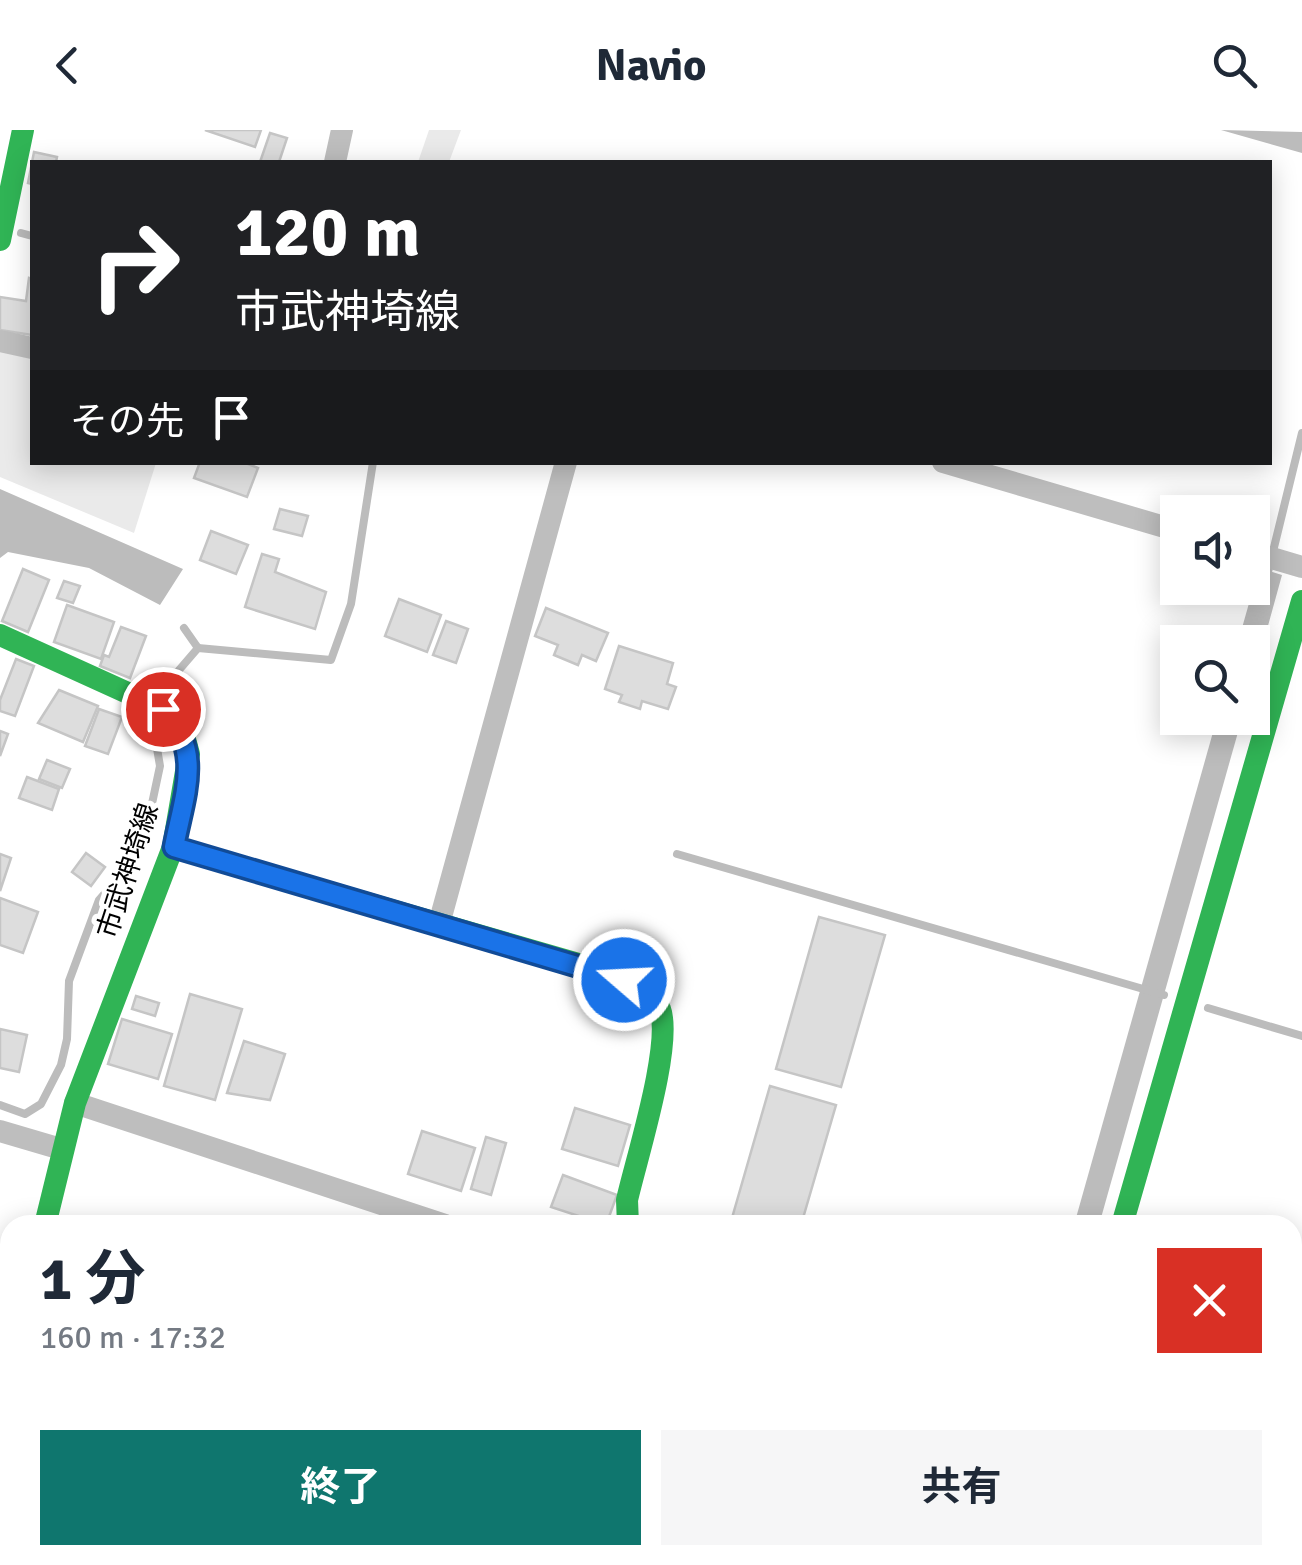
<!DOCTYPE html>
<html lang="ja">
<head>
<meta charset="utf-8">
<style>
	body { margin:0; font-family:Signika,"Noto Sans JP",sans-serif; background:#f6f6f7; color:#1f2937; height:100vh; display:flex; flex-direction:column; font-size:38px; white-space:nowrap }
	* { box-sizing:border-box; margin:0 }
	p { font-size:32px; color:#747a83 }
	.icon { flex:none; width:55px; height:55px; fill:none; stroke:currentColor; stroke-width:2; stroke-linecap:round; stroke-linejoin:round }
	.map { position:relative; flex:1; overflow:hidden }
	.drawer { position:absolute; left:0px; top:1085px; width:1302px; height:350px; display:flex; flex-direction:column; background:#fff; border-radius:30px 30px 0 0; box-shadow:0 5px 25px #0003 }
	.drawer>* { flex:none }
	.top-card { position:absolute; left:30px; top:30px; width:1242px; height:305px; border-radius:0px; box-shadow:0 5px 25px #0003; background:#202124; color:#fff; overflow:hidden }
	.fabs { position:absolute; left:1160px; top:365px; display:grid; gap:20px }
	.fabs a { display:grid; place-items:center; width:110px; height:110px; border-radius:0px; background:#fff; box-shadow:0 5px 25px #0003; font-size:50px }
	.pin { position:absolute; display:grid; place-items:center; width:85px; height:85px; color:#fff; margin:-42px; border:5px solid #fff; border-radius:50%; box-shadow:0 2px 10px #0007 }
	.me { position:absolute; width:110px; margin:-55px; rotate:289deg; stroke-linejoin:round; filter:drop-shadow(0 0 8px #0008) }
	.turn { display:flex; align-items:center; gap:35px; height:210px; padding:0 40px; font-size:45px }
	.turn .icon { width:130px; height:130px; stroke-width:2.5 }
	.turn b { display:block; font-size:70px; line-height:85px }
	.then { display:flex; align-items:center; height:95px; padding:0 40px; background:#0003; gap:20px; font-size:38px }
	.round { display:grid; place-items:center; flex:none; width:105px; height:105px; border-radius:0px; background:#f6f6f7 }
	.headline { display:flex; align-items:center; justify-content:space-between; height:170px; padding:0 40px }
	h1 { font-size:60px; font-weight:700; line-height:75px }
	.action { display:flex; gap:20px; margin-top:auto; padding:20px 40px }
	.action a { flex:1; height:115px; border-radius:0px; background:#0f766e; color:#fff; font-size:40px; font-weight:700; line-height:115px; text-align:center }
	.action a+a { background:#f6f6f7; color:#1f2937 }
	header { display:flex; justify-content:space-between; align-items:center; height:130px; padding:0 40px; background:#fff; font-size:45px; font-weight:700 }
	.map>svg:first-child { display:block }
	.green { fill:#eaeaea }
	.water { fill:#bcbcbc }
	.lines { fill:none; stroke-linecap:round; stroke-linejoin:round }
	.stream { stroke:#bcbcbc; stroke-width:8 }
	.building { fill:#ddd; stroke:#c5c5c5; stroke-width:2.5 }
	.street { stroke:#bebebe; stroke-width:22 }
	.fast { stroke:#30b455; stroke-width:22 }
	.slow { stroke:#ff9f0a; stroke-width:22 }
	.jam { stroke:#e5322d; stroke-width:22 }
	.route-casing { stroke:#114b97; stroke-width:25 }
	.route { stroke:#1a73e8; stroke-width:18 }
	.labels { text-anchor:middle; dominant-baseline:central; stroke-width:10; stroke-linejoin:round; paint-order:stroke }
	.street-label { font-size:28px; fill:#000; stroke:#fff }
</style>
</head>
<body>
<header><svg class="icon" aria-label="back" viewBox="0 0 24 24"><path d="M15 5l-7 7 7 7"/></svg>Navio<svg class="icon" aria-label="search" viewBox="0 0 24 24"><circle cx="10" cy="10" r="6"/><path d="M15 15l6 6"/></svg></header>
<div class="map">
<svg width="1302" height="1435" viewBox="0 0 1302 1435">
	<rect width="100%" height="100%" fill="#fff"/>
	<!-- green -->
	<g class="green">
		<polygon points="429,0 461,0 449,32 418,32"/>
		<polygon points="0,220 32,228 32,332 156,333 134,403 0,347"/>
	</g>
	<!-- water -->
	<g class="water">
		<polygon points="1221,0 1302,2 1302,23"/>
		<polygon points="0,359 183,439 160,475 89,438 8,422 0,428"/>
		<polygon points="1259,438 1282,445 1253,550 1252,512 1238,512"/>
		<polygon points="1217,588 1242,588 1099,1095 1074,1095"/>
	</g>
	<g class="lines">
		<!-- stream -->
		<g class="stream">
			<polyline points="21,103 32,106"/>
			<polyline points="1266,450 1302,303"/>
			<polyline points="184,498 198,518"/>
			<polyline points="167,554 198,518 331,530 351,474 373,332"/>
			<polyline points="677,724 1164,865"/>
			<polyline points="1208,878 1302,906"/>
			<polyline points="0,975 25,984 41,974 61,935 67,909 69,851 99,770 130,734 150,683 160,636 153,595"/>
		</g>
	</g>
	<!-- building -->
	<g class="building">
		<polygon points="205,0 261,0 255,17"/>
		<polygon points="270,3 287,8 279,32 260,32"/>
		<polygon points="34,22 57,27 56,32 32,32 32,54 28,53"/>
		<polygon points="29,148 32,149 32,205 0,200 0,167 26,171"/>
		<polygon points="200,332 243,332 258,338 247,367 194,348"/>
		<polygon points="280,379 308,386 302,406 274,399"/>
		<polygon points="211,401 248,415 236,444 200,430"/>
		<polygon points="262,424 279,429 275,442 326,462 315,499 245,477"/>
		<polygon points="23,439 49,450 28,502 2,491"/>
		<polygon points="64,451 80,456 73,473 57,468"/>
		<polygon points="399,469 441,485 427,522 385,506"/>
		<polygon points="67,475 114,492 101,529 54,512"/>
		<polygon points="546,478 608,503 596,531 582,525 578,535 554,525 558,515 535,506"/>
		<polygon points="446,491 468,499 456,533 433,525"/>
		<polygon points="121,497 146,506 130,548 100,536 104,525 109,527"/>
		<polygon points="619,516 673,533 667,554 676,557 668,579 642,571 640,579 619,572 622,565 605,559"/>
		<polygon points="16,529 34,536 15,586 0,581 0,570"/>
		<polygon points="59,560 98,576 83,612 38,593"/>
		<polygon points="99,579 122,587 108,624 85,616"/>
		<polygon points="0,601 8,604 0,626"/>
		<polygon points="47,630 70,639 62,658 39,649"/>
		<polygon points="27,647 59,659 52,680 19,668"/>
		<polygon points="86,723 105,737 91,756 72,742"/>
		<polygon points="0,724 11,728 0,761"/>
		<polygon points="0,768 38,782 23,823 0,815"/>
		<polygon points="819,787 885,805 841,957 776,939"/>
		<polygon points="190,864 242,879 215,970 164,956"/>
		<polygon points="136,866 159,873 155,886 132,879"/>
		<polygon points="122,889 172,904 158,949 108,934"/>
		<polygon points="0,899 27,905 19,942 0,938"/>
		<polygon points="244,911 285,924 270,970 227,963"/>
		<polygon points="770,956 836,975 801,1095 730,1095"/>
		<polygon points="575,978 630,995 618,1036 562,1019"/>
		<polygon points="422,1001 475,1018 461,1061 408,1044"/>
		<polygon points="486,1007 506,1013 491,1065 471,1059"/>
		<polygon points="563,1045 617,1065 606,1095 551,1077"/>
	</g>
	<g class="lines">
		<!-- street -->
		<g class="street">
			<polyline points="335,32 342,0"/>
			<polyline points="0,211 32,218"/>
			<polyline points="943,332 1178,401"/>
			<polyline points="1252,422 1302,437"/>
			<polyline points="439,794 566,332"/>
			<polyline points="75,973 445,1095"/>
			<polyline points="0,1001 61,1019"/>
			<polyline points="1292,1306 1302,1309"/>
		</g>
		<!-- fast -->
		<g class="fast">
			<polyline points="0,110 23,0"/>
			<polyline points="0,505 163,579 182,598 189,624 173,717 75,973 45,1095"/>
			<path d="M 173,717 L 603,841 C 622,849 652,857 660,879 C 673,914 636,1030 627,1070 L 628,1095"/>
			<polyline points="1122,1095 1302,471"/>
		</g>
		<!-- slow -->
		<polyline class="slow" points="1024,1435 1027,1425"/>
		<!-- jam -->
		<polyline class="jam" points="0,1304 10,1256"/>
	</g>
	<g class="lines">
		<!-- route casing -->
		<g class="route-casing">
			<path id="route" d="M 163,579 C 204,621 184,665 174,717 L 624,850"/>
		</g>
		<!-- route -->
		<use href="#route" class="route"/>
	</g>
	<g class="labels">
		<!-- street labels -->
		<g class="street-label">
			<text transform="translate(128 741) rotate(-72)">市武神埼線</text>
		</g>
	</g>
</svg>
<div class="fabs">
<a><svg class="icon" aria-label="sound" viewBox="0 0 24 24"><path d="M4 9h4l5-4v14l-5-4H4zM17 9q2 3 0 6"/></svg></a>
<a><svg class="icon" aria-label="search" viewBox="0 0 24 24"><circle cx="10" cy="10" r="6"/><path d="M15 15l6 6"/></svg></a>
</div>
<div class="pin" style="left:163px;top:579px;background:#d93025"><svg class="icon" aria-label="arrive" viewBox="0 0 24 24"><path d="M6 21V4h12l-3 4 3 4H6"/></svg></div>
<svg class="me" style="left:624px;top:850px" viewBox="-20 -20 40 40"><circle r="17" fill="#1a73e8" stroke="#fff" stroke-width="3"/><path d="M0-11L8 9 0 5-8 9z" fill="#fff"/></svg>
<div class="top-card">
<div class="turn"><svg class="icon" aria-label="right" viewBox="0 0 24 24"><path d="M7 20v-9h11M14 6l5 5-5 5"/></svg><div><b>120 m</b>市武神埼線</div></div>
<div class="then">その先<svg class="icon" aria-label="arrive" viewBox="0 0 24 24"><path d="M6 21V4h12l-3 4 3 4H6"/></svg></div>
</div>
<section class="drawer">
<div class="headline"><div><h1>1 分</h1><p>160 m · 17:32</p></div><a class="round" style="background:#d93025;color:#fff"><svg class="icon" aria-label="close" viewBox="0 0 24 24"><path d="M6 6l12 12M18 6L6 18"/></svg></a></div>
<div class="action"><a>終了</a><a>共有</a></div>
</section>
</div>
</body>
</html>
